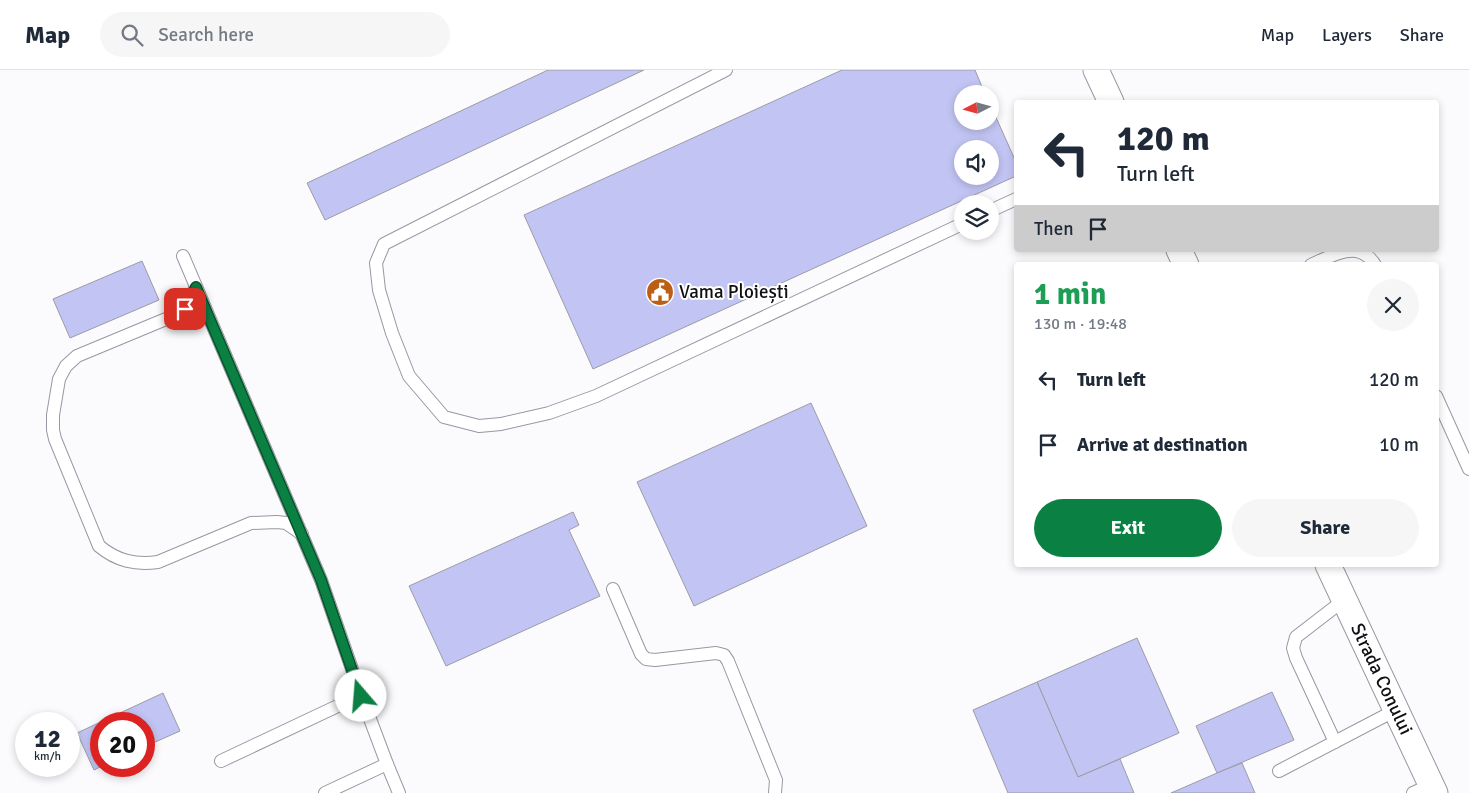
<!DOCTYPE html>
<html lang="en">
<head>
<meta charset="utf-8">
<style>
	body { margin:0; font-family:Signika,sans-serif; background:#f6f6f7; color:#1f2937; height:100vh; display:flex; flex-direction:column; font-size:19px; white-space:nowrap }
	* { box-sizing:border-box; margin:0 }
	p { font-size:16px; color:#747a83 }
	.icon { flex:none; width:28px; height:28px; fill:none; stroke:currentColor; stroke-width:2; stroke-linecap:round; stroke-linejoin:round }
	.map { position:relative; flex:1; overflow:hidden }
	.panel { position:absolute; left:1014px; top:192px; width:425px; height:305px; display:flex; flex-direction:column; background:#fff; border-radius:5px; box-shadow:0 2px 8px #0003 }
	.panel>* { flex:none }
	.hud { position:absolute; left:1014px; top:30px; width:425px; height:152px; border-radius:5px; box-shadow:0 2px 8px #0003; background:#fff; color:#1f2937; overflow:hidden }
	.needle { width:32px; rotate:264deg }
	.tools { position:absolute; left:954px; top:15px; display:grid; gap:10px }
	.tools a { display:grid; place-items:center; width:45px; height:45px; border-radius:50%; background:#fff; box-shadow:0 2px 8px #0003; font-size:25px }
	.speed { position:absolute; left:15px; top:642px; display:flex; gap:10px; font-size:25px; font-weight:700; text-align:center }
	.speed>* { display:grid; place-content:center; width:65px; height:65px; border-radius:50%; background:#fff; box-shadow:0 2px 8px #0003; line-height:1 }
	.speed small { font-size:12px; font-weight:400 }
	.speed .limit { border:8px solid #d22; background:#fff; color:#111 }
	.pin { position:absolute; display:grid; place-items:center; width:42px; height:42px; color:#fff; margin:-21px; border-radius:10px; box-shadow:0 2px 8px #0006 }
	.me { position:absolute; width:55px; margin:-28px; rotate:342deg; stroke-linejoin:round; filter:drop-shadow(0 0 4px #0008) }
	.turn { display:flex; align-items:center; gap:18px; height:105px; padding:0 20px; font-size:22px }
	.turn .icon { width:65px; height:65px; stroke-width:2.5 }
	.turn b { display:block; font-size:35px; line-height:42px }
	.then { display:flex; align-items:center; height:48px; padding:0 20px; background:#0003; gap:10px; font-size:19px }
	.round { display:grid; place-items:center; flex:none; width:52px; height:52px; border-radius:26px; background:#f6f6f7 }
	.headline { display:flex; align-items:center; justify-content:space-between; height:85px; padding:0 20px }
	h1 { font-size:30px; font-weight:700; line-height:38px; color:#1e9e55 }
	.action { display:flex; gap:10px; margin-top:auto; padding:10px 20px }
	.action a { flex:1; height:58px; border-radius:30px; background:#0b8043; color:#fff; font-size:20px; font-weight:700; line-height:58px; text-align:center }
	.action a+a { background:#f6f6f7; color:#1f2937 }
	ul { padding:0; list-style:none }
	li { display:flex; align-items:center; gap:15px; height:65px; padding:0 20px }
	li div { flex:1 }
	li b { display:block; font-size:19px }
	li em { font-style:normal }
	header { display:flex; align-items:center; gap:30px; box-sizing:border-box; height:70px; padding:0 25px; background:#fff; border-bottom:1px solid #e0e1e3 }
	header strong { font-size:24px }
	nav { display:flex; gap:28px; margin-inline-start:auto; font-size:18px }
	.search { width:350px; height:45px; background:#f6f6f7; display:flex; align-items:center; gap:12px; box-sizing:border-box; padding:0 18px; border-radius:28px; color:#747a83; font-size:19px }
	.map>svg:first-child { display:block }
	.building { fill:#c2c4f3; stroke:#9b9ca6; fill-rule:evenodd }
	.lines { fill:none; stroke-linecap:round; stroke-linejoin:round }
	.lane-casing { stroke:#9798a1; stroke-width:14 }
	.street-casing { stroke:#9798a1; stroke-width:27 }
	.lane { stroke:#fff; stroke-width:12 }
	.street { stroke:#fff; stroke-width:25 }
	.route-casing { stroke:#07532c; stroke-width:12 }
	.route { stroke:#0b8043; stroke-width:9 }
	.labels { text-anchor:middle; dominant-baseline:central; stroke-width:4; stroke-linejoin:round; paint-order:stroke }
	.poi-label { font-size:19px; fill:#101013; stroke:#fff; text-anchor:start }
	.street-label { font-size:19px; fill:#101013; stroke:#fff }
</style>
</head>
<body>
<header>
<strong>Map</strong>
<div class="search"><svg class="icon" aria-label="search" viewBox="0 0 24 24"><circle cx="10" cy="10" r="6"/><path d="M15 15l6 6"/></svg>Search here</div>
<nav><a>Map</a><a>Layers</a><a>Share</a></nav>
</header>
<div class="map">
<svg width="1469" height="723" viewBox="0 0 1469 723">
	<rect width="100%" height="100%" fill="#fbfbfe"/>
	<!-- building -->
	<g class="building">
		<polygon points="548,0 644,0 325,150 307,113"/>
		<path d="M 842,0 L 975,0 L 985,24 L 962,24 L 962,51 L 990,51 L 990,34 L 1016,92 L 1016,106 L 593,299 L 524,145 ZM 962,79 L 990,79 L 990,106 L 962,106 Z"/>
		<polygon points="142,191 159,230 70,268 53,229"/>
		<polygon points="811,333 867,456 694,536 637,412"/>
		<polygon points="573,442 579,455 569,460 600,526 446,596 409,516"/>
		<polygon points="1137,568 1179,663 1078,707 1037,612"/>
		<polygon points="1037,612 1078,707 1120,689 1134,723 1008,723 973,640"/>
		<polygon points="1272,622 1294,670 1217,703 1196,656"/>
		<polygon points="163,623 180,661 144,677 144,654 101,654 101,696 102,696 94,700 77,663"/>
		<polygon points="1242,693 1255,723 1171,723 1217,703"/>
	</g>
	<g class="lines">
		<!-- lane casing -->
		<g class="lane-casing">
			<g id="lane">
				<polyline points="726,0 384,174 376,193 379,220 392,263 409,306 444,347 479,356 501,354 549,343 596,326 962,154"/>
				<polyline points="990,141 1016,129"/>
				<polyline points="183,186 321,510 361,625 387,694 399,723"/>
				<path d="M 1311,195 C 1324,189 1346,177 1360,182 C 1366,184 1372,190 1375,195"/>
				<path d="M 196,217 L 185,239 L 178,244 L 77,286 L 66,296 L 59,309 L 53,345 L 53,360 L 55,369 L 99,476 C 117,491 135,495 158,492 L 251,453 L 277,452 L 286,453 L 302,464"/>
				<polyline points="1436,326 1469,399"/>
				<polyline points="613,519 641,584 646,589 655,590 716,583 724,585 728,591 776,710 775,723"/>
				<polyline points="1335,672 1296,588 1293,578 1296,567 1344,530"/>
				<polyline points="221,691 361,625"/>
				<polyline points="1279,701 1396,640"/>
				<polyline points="325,723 387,694"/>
				<polyline points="1413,723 1431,715"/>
			</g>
		</g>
		<!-- street casing -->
		<g class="street-casing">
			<g id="street">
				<polyline points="1096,0 1111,32"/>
				<polyline points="1179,180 1186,195"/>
				<path id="s1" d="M 1328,495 L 1435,723"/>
			</g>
		</g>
		<!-- lane -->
		<use href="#lane" class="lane"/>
		<!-- street -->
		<use href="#street" class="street"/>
	</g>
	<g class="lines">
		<!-- route casing -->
		<g class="route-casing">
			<polyline id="route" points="185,239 196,217 321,510 361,626"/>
		</g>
		<!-- route -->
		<use href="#route" class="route"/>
	</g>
	<!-- icons -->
	<defs>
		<g id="civic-disc" transform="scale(1.4375)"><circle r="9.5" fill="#bc5e13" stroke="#fff"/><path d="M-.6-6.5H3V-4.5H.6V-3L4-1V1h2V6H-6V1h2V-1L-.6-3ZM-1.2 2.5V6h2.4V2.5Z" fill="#fff"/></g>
	</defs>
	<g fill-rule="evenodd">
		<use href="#civic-disc" x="660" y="222"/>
	</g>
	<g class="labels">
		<!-- poi labels -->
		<g class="poi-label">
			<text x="679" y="222">Vama Ploiești</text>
		</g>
		<!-- street labels -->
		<g class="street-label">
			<text stroke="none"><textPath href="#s1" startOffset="126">Strada Conului</textPath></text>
		</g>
	</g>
</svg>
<div class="tools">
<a><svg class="needle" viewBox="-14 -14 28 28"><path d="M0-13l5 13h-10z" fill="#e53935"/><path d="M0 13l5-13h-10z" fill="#747a83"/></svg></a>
<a><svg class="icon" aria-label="sound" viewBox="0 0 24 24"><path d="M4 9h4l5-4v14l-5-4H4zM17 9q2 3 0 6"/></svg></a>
<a><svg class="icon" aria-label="layers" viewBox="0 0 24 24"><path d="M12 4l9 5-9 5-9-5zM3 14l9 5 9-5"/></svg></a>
</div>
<div class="speed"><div>12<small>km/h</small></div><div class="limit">20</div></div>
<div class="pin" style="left:185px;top:239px;background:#d93025"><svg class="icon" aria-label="arrive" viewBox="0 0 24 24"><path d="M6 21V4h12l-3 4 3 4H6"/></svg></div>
<svg class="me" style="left:361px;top:626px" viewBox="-20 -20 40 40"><circle r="19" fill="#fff"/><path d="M0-13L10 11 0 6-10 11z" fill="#0b8043"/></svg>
<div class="hud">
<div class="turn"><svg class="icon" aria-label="left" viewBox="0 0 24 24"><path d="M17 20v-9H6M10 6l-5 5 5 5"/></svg><div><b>120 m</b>Turn left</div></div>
<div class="then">Then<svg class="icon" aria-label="arrive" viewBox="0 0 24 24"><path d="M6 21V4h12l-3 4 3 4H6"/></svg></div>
</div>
<section class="panel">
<div class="headline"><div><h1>1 min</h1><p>130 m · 19:48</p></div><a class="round"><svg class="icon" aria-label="close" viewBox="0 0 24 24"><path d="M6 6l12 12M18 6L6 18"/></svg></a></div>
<ul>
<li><svg class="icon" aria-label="left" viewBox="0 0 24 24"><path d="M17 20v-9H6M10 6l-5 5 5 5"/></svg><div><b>Turn left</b></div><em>120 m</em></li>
<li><svg class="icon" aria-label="arrive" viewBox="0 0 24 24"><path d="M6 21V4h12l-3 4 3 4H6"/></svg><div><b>Arrive at destination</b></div><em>10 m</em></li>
</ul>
<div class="action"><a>Exit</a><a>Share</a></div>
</section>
</div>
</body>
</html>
